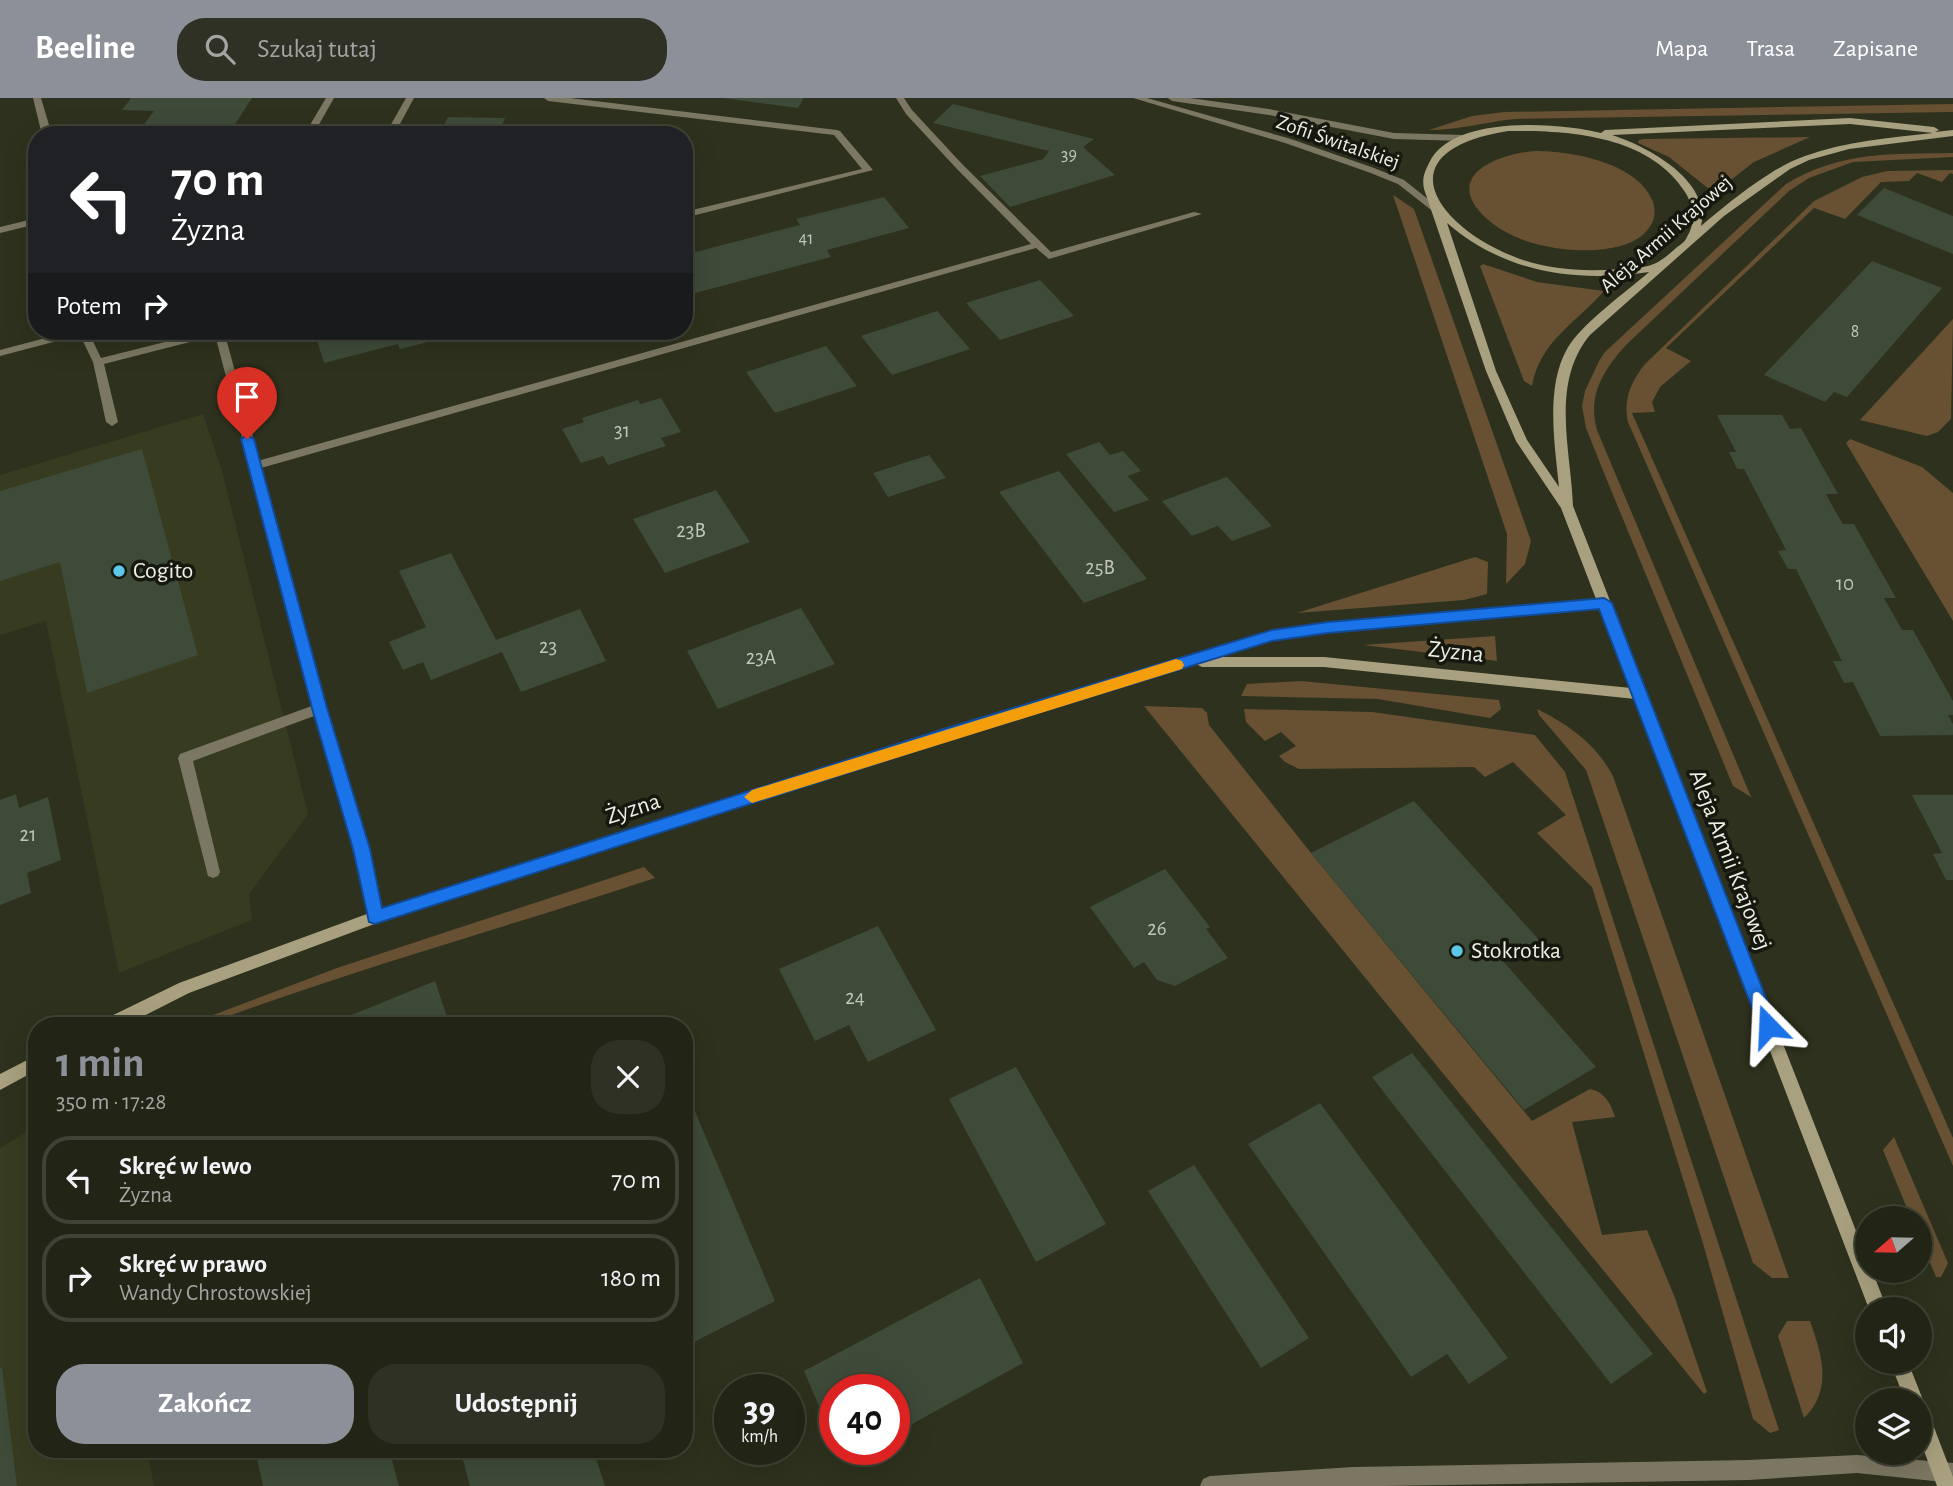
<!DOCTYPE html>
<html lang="pl">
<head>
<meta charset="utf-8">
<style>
	body { margin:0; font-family:"Alegreya Sans",sans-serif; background:#2e3123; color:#f1f3f6; height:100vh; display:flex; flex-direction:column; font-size:26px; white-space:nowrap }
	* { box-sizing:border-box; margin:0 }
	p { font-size:23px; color:#a2a5a1 }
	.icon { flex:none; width:38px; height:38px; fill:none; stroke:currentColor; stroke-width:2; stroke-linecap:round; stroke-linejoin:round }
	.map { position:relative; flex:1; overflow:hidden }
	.panel { position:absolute; left:28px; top:919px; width:665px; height:441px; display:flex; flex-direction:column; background:#222516; border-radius:28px; box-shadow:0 7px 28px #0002,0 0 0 2px #3f4235 }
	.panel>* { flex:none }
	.hud { position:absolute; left:28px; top:28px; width:665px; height:214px; border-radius:28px; box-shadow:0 7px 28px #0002,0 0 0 2px #3f4235; background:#202124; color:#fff; overflow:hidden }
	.needle { width:46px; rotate:250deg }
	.buttons { position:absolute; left:1855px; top:1108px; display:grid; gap:14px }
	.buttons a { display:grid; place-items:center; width:77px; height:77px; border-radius:50%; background:#222516; box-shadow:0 7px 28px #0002,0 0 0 2px #3f4235; font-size:35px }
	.speed { position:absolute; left:714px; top:1276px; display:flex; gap:14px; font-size:35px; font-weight:700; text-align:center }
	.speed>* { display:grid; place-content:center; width:91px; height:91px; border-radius:50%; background:#222516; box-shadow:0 7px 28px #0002,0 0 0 2px #3f4235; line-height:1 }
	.speed small { font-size:18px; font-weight:400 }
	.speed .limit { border:10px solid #d22; background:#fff; color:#111 }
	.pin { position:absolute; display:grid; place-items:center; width:60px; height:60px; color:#fff; margin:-72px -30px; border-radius:50% 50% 50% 0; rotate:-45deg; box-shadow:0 0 7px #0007 }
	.pin .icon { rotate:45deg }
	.me { position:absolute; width:77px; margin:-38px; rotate:339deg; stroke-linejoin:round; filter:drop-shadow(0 0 5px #0008) }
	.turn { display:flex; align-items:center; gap:24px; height:147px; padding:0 28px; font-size:32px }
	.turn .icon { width:91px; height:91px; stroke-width:2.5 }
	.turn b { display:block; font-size:49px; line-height:60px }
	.then { display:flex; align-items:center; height:66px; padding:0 28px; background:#0003; gap:14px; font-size:26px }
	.round { display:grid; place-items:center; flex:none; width:74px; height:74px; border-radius:28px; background:#2e3123 }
	.head { display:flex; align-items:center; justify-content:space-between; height:119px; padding:0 28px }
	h1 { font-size:42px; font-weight:700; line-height:52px; color:#8c9099 }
	.action { display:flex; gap:14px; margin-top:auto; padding:14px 28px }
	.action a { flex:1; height:80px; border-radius:28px; background:#8c9099; color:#fff; font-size:28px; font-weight:700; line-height:80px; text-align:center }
	.action a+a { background:#2e3123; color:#f1f3f6 }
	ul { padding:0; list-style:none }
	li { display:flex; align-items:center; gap:21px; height:88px; margin:0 14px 10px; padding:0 14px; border:4px solid #3f4235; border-radius:28px }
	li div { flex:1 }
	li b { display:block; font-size:26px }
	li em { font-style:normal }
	header { display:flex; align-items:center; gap:42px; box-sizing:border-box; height:98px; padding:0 35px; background:#8c9099; color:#fff }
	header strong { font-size:33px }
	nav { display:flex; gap:38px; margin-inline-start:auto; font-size:24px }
	.search { width:490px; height:63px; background:#2e3123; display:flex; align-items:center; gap:18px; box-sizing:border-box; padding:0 24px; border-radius:28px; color:#a2a5a1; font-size:26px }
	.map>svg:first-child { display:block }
	.built { fill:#373b20 }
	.green { fill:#675132 }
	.building { fill:#3e4b39 }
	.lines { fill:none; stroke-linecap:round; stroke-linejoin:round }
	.lane { fill:#7c7762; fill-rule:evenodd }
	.street { fill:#7c7762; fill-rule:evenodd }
	.secondary { fill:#a8a07e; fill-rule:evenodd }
	.route { fill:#1a73e8; stroke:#114b97; stroke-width:2 }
	.slow { fill:#f59e0b }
	.poi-dot { fill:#5cc7e7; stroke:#16180f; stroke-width:2.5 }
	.labels { text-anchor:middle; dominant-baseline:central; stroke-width:7; stroke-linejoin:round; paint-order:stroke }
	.far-number-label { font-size:18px; fill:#c1c7b8 }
	.far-street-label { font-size:21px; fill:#edf0e3; stroke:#16180f }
	.number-label { font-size:21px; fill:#c1c7b8 }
	.poi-label { font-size:24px; fill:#edf0e3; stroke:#16180f; text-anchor:start }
	.street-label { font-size:24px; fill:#edf0e3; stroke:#16180f }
</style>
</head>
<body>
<header>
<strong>Beeline</strong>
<div class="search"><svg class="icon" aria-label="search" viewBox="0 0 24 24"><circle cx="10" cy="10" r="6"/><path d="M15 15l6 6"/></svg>Szukaj tutaj</div>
<nav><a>Mapa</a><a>Trasa</a><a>Zapisane</a></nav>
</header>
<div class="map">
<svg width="1953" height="1388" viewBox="0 0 1953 1388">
	<rect width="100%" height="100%" fill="#2d311d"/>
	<!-- built -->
	<g class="built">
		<polygon points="203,316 222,373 308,716 249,796 252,822 119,875 46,523 0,537 0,377"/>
		<polygon points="37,1027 37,1351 147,1351 154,1388 0,1388 0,1050"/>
	</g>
	<!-- green -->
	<g class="green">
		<path d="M 1953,6 L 1953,14 L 1515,21 C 1486,24 1458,32 1429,32 L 1472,18 L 1504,14 Z"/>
		<polygon points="1810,39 1754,64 1714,95 1669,59 1638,45 1639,42 1644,41"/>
		<path d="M 1536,53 C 1572,53 1639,65 1653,104 C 1656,113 1655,122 1649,130 C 1638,146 1615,150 1597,152 C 1560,154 1514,146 1486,120 C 1440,77 1500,55 1536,53 Z"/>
		<path d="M 1953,55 L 1953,59 L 1853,64 L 1809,80 L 1789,93 L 1627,246 C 1604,271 1587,297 1597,332 L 1751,699 L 1733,688 L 1604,375 L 1586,330 L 1582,308 L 1585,293 L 1599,263 L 1605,254 L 1786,86 C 1840,53 1892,56 1953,55 Z"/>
		<path d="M 1953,72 L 1953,76 L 1950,75 L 1942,84 L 1917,75 L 1909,83 L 1881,84 L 1845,121 L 1814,110 L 1666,250 L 1691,263 L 1660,289 L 1652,304 L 1655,314 L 1632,315 L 1953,1040 L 1953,1068 L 1628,324 C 1623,301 1631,284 1645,266 L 1814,103 L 1862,79 L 1887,73 Z"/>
		<polygon points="1393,97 1414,111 1531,443 1525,466 1506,486 1507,436"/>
		<path d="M 1483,166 L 1537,184 L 1604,193 C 1576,225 1540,243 1532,288 L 1524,283 L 1480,168 Z"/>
		<polygon points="1953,221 1951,321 1938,334 1927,338 1860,322"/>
		<polygon points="1850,341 1922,369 1953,395 1953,523 1846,345"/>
		<polygon points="1475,459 1488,464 1487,496 1464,502 1297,515"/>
		<polygon points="1495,538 1497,563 1363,547"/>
		<polygon points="1301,583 1499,602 1501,611 1490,620 1378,601 1241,598 1247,586"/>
		<path d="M 1144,608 L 1202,610 L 1207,615 L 1209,627 L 1311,755 L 1532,1023 L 1590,991 C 1605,994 1611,1006 1615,1019 L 1572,1024 L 1602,1137 L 1647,1132 L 1675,1200 L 1707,1294 L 1704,1296 Z"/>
		<polygon points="1244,611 1372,614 1535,637 1565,674 1779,1332 1770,1335 1753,1321 1702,1142 1592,789 1537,735 1566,717 1513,664 1485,679 1474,669 1299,671 1285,664 1279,658 1296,648 1281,634 1265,643 1246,624"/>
		<path d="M 1537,611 C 1569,627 1595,645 1613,678 L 1789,1180 L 1772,1180 L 1753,1165 L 1586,672 L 1539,617 Z"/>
		<path d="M 644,769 L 655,780 C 505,830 353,871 205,927 L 187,927 L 337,870 Z"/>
		<polygon points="1894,1039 1948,1165 1941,1179 1936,1179 1920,1140 1920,1120 1911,1120 1883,1052"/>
		<path d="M 1787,1223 L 1810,1223 C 1822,1257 1833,1292 1804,1320 L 1778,1238 Z"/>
	</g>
	<!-- building -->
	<g class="building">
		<polygon points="131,0 252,0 228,37 136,37 154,13 122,12"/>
		<polygon points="723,0 804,0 798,10"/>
		<polygon points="953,6 1094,41 1083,49 1115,77 1010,109 980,78 1043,61 1049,53 933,25"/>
		<polygon points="448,19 505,20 498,37 439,37"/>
		<polygon points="1884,90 1953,118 1953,156 1857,117"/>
		<polygon points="884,99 909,130 827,152 831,159 684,198 684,157 800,127 796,121"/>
		<polygon points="1872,163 1942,190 1847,299 1834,294 1825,304 1764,277"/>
		<polygon points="1040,182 1074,218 1000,242 966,205"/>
		<polygon points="937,213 970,251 892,277 861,238"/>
		<polygon points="314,233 468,233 468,234 400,251 398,246 324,265"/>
		<polygon points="826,248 857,288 775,315 746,274"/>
		<polygon points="661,300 681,334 661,340 666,348 608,367 603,358 581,365 562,331 584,324 582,320 638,302 640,306"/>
		<polygon points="1717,317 1782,317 1790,331 1801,330 1838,396 1826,396 1834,411 1843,426 1854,426 1896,500 1884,500 1902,532 1913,532 1953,603 1953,617 1948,617 1953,626 1953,637 1880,638 1853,584 1844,585 1833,563 1842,563 1796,471 1788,471 1778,453 1786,452 1744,371 1737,371 1729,354 1736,354"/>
		<polygon points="1099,344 1110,357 1123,353 1141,373 1128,378 1149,402 1114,414 1066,356"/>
		<polygon points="142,351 198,557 87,595 60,464 0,483 0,393"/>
		<polygon points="929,357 946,380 888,399 873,375"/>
		<polygon points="1059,373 1147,481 1084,505 999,394"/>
		<polygon points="1227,379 1272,428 1232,443 1218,428 1192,438 1162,403"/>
		<polygon points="716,392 750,444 665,475 633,421"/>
		<polygon points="451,455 496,542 580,511 606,563 521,594 502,554 431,582 423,564 403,572 389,544 426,529 399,473"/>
		<polygon points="801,510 835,566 718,611 687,553"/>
		<polygon points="16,696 19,710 48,699 61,762 27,775 31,795 0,807 0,702"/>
		<polygon points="1912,697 1953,697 1953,782 1946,782 1933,756 1942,755"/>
		<polygon points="1414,703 1540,843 1503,863 1596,969 1524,1012 1311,755"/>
		<polygon points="1165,771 1210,829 1206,831 1228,860 1175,888 1157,882 1144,864 1134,870 1090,809"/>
		<polygon points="878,828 936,932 868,964 849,927 815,943 779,871"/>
		<polygon points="435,883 450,928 338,928 337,923"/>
		<polygon points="1412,955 1653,1256 1611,1286 1372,979"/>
		<polygon points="1016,969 1106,1126 1036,1164 949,1001"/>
		<polygon points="686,992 775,1203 684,1249 684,993"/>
		<polygon points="1320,1005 1508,1260 1469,1286 1447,1256 1411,1279 1248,1046"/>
		<polygon points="1194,1067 1309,1240 1261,1270 1148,1093"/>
		<polygon points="980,1180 1023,1265 894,1336 894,1292 835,1292 835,1346 804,1273"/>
		<polygon points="0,1270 2,1270 17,1388 0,1388"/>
		<polygon points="255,1351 389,1351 399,1388 263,1388"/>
		<polygon points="460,1351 593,1351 605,1388 470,1388"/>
		<polygon points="837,1351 868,1351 843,1365"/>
	</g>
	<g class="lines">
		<!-- lane -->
		<g class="lane">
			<polygon points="33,0 41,0 52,37 42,37"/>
			<polygon points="406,0 414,0 394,37 385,37"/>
			<polygon points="544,0 570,0 837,32 840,33 873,72 684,120 684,114 862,71 834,37 548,3"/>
			<polygon points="896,0 904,0 912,12 962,66 1051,154 1194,114 1202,116 1049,161 1036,150 254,372 248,368 250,365 1031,146 956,70 906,16"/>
			<polygon points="37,120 37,126 0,135 0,129"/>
			<polygon points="72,233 88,233 101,260 209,233 226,233 225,235 104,266 118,324 112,328 106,324 93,264 80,237 0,258 0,252"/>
			<polygon points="320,605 327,610 325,614 193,663 220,774 218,778 213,780 208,778 178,660 180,656"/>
		</g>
		<!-- street -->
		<g class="street">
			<polygon points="326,0 334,0 313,37 304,37"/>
			<polygon points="1133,0 1147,0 1291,41 1374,70 1404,82 1443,113 1435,115 1398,86 1368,74 1285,45"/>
			<polygon points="1168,0 1190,0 1269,11 1394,35 1465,37 1470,40 1465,43 1394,41 1269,17 1172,3"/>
			<polygon points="214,233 224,233 327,610 368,751 382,819 380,824 375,825 370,824 368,819 354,751 313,610"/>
			<polygon points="1857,1357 1953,1365 1953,1385 1857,1375 1749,1382 1383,1388 1200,1388 1203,1381 1210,1378 1353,1369 1749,1362"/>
		</g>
		<!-- secondary -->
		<g class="secondary">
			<path d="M 1850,20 L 1934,29 L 1939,32 L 1935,34 L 1953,32 L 1953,38 L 1849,51 L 1809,62 L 1790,71 L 1724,118 L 1590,237 C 1550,285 1571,352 1573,408 L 1867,1161 L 1867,1172 L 1872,1172 L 1887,1211 L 1869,1211 L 1635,601 L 1324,569 L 1202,569 L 1196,566 L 947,641 L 377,825 L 189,895 L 124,928 L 99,928 L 101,923 L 179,885 L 375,813 L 947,631 L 1272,533 L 1328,524 L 1596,501 L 1561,410 L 1516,343 L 1486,273 L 1424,91 C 1422,81 1424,75 1429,65 C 1451,17 1558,24 1601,35 L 1605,32 ZM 1850,26 L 1933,35 C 1890,40 1846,43 1805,58 C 1772,69 1727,106 1701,128 C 1712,83 1647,48 1612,37 ZM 1508,33 C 1568,32 1649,37 1685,94 C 1694,108 1696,124 1687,139 C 1685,144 1680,147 1676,150 C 1654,170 1649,169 1619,171 C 1586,174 1551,172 1520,161 C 1436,130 1381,53 1508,33 ZM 1447,125 C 1505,175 1576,185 1649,174 C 1626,194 1581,226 1567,251 C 1545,290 1555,347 1559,389 L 1527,342 L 1496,273 ZM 1600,510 L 1631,590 L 1324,559 L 1218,559 L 1272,543 L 1328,534 Z"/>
			<polygon points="37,957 37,972 0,992 0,976"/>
			<polygon points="1890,1264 1908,1264 1923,1302 1920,1309 1927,1311 1953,1379 1953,1388 1937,1388 1920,1342 1920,1302 1905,1302"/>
		</g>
	</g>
	<!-- route -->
	<polygon class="route" points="247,337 254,341 327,610 370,751 382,810 947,630 1272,532 1328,524 1604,500 1612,505 1777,928 1775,934 1768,936 1762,934 1759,928 1599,511 1328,535 1272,543 947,643 375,826 369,824 353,751 312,610 241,341"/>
	<!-- slow -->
	<polygon class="slow" points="1176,561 1182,563 1184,567 1182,571 752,705 744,699 752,692"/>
	<!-- markers -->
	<g class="poi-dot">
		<circle cx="119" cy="473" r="7"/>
		<circle cx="1457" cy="853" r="7"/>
	</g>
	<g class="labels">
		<!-- far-number labels -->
		<g class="far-number-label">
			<text x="1069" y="57">39</text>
			<text x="806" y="141">41</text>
			<text x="1855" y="234">8</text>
		</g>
		<!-- far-street labels -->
		<g class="far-street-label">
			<text transform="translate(1338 44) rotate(19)">Zofii Świtalskiej</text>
			<text transform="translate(1666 136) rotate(-41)">Aleja Armii Krajowej</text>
		</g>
		<!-- number labels -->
		<g class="number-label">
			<text x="622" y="332">31</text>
			<text x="691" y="432">23B</text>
			<text x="1100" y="469">25B</text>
			<text x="1845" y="485">10</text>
			<text x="548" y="548">23</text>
			<text x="761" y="559">23A</text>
			<text x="28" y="736">21</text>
			<text x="1157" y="830">26</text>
			<text x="855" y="899">24</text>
		</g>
		<!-- poi labels -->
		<g class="poi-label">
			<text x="133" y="473">Cogito</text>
			<text x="1471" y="853">Stokrotka</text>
		</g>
		<!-- street labels -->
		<g class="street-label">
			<text transform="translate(1456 554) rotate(6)">Żyzna</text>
			<text transform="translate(633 711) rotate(-18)">Żyzna</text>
			<text transform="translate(1730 762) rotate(69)">Aleja Armii Krajowej</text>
		</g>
	</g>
</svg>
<div class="buttons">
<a><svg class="needle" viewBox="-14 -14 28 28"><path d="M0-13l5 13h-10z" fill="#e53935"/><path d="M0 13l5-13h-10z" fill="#a2a5a1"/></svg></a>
<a><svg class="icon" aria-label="sound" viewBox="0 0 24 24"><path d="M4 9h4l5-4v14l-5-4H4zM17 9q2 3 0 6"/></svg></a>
<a><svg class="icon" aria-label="layers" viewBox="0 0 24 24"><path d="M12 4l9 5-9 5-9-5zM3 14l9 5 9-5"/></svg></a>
</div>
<div class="speed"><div>39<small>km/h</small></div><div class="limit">40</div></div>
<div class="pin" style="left:247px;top:341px;background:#d93025"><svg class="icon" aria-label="arrive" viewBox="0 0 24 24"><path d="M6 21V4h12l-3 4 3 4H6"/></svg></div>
<svg class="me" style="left:1768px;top:928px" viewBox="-20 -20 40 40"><path d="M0-17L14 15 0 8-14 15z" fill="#1a73e8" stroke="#fff" stroke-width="4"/></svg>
<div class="hud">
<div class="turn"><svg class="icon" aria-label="left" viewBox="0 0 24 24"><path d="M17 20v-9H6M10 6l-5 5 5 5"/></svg><div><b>70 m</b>Żyzna</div></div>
<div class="then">Potem<svg class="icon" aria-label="right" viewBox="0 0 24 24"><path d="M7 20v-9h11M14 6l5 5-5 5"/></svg></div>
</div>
<section class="panel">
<div class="head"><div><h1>1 min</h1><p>350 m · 17:28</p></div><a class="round"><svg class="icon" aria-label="close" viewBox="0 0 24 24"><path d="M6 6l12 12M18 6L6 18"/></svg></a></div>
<ul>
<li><svg class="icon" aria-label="left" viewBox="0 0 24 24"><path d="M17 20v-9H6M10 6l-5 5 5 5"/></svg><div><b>Skręć w lewo</b><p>Żyzna</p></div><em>70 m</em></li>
<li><svg class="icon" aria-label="right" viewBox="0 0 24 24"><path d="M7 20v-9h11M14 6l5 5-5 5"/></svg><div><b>Skręć w prawo</b><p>Wandy Chrostowskiej</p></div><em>180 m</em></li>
</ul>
<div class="action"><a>Zakończ</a><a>Udostępnij</a></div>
</section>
</div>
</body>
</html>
